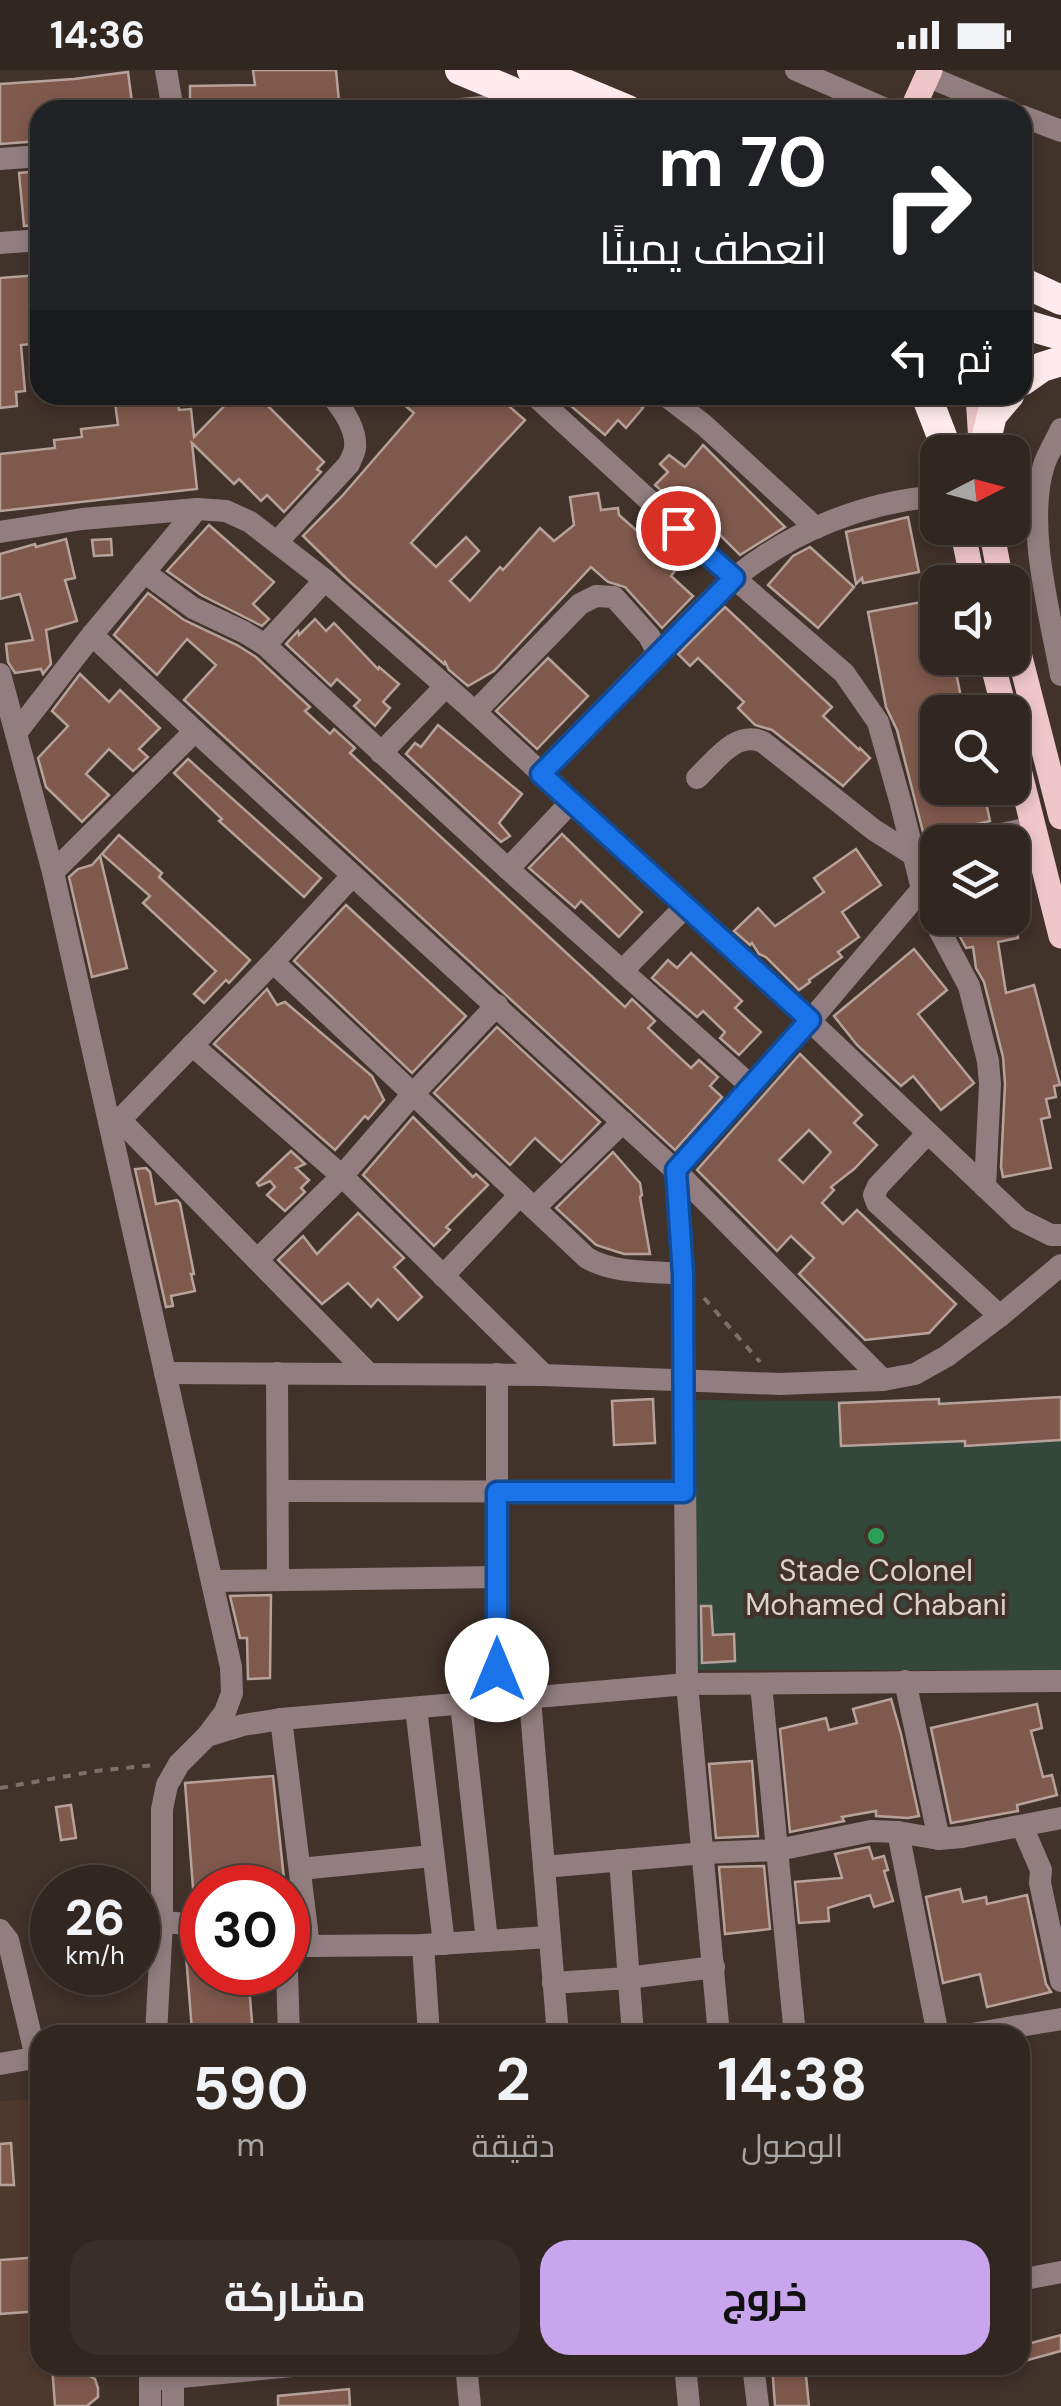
<!DOCTYPE html>
<html lang="ar">
<head>
<meta charset="utf-8">
<style>
	body { margin:0; font-family:"DM Sans",Cairo,sans-serif; background:#392e29; color:#f1f3f6; direction:rtl; height:100vh; display:flex; flex-direction:column; font-size:38px; white-space:nowrap }
	* { box-sizing:border-box; margin:0 }
	p { font-size:32px; color:#a8a5a5 }
	.icon { flex:none; width:55px; height:55px; fill:none; stroke:currentColor; stroke-width:2; stroke-linecap:round; stroke-linejoin:round }
	.map { position:relative; flex:1; overflow:hidden; direction:ltr }
	.side { position:absolute; left:30px; top:1955px; width:1000px; height:350px; display:flex; flex-direction:column; background:#312620; border-radius:30px; box-shadow:0 5px 15px #0003,0 0 0 2px #4c433e; direction:rtl }
	.side>* { flex:none }
	.top-card { position:absolute; left:30px; top:30px; width:1002px; height:305px; border-radius:30px; box-shadow:0 5px 15px #0003,0 0 0 2px #4c433e; direction:rtl; background:#202124; color:#fff; overflow:hidden }
	.needle { width:65px; rotate:84deg }
	.fabs { position:absolute; left:920px; top:365px; display:grid; gap:20px }
	.fabs a { display:grid; place-items:center; width:110px; height:110px; border-radius:20px; background:#312620; box-shadow:0 5px 15px #0003,0 0 0 2px #4c433e; font-size:50px }
	.speed { position:absolute; left:30px; top:1795px; display:flex; gap:20px; font-size:50px; font-weight:700; text-align:center }
	.speed>* { display:grid; place-content:center; width:130px; height:130px; border-radius:50%; background:#312620; box-shadow:0 5px 15px #0003,0 0 0 2px #4c433e; line-height:1 }
	.speed small { font-size:25px; font-weight:400 }
	.speed .limit { border:15px solid #d22; background:#fff; color:#111 }
	.pin { position:absolute; display:grid; place-items:center; width:85px; height:85px; color:#fff; margin:-42px; border:5px solid #fff; border-radius:50%; box-shadow:0 2px 10px #0007 }
	.me { position:absolute; width:110px; margin:-55px; rotate:0deg; stroke-linejoin:round; filter:drop-shadow(0 0 8px #0008) }
	.turn { display:flex; align-items:center; gap:35px; height:210px; padding:0 40px; font-size:45px }
	.turn .icon { width:130px; height:130px; stroke-width:2.5 }
	.turn b { display:block; font-size:70px; line-height:85px }
	.then { display:flex; align-items:center; height:95px; padding:0 40px; background:#0003; gap:20px; font-size:38px }
	.eta { display:flex; justify-content:space-evenly; align-items:center; height:170px; text-align:center }
	.eta b { font-size:60px; font-weight:700; line-height:70px }
	.cta { display:flex; gap:20px; margin-top:auto; padding:20px 40px }
	.cta a { flex:1; height:115px; border-radius:30px; background:#c9a5ee; color:#111; font-size:40px; font-weight:700; line-height:115px; text-align:center }
	.cta a+a { background:#392e29; color:#f1f3f6 }
	.status { display:flex; justify-content:space-between; align-items:center; height:70px; padding:0 50px; background:#312620; direction:ltr }
	.status svg { height:28px; fill:currentColor }
	.map>svg:first-child { display:block }
	.built { fill:#4f392d }
	.green { fill:#33473a }
	.building { fill:#7f594c; stroke:#b7a29b; stroke-width:2.5; fill-rule:evenodd }
	.lines { fill:none; stroke-linecap:round; stroke-linejoin:round }
	.path { stroke:#7d7069; stroke-width:4; stroke-dasharray:8 8; stroke-linecap:butt }
	.minor { stroke:#927e80; stroke-width:22 }
	.major { stroke:#efc6ca; stroke-width:25 }
	.highway { stroke:#ffebed; stroke-width:30 }
	.route-casing { stroke:#114b97; stroke-width:25 }
	.route { stroke:#1a73e8; stroke-width:18 }
	.leisure-dot { fill:#2e9e5b; stroke:#41322a; stroke-width:4 }
	.labels { text-anchor:middle; dominant-baseline:central; stroke-width:8; stroke-linejoin:round; paint-order:stroke }
	.poi-label { font-size:30px; fill:#dcd2cc; stroke:#41322a }
</style>
</head>
<body>
<div class="status"><b>14:36</b><svg viewBox="0 0 49 12"><path d="M0 12V9h3v3zM5 12V6h3v6zM10 12V3h3v9zM15 12V0h3v12zM26 1h20v11H26zM47 4h2v5h-2z"/></svg></div>
<div class="map">
<svg width="1061" height="2336" viewBox="0 0 1061 2336">
	<rect width="100%" height="100%" fill="#41322a"/>
	<!-- built -->
	<polygon class="built" points="40,2029 40,2295 82,2295 83,2301 95,2309 98,2318 98,2327 87,2336 0,2336 0,2031"/>
	<!-- green -->
	<polygon class="green" points="691,1330 1061,1332 1061,1600 691,1600"/>
	<!-- building -->
	<g class="building">
		<polygon points="253,0 336,0 339,32 331,32 331,40 190,40 190,16 255,15"/>
		<polygon points="128,2 133,40 40,40 40,71 0,74 0,14 74,9"/>
		<polygon points="40,101 40,155 24,156 19,103"/>
		<polygon points="38,205 40,273 21,275 25,321 16,322 17,336 0,338 0,208"/>
		<polygon points="114,325 177,325 179,340 191,339 194,367 235,325 257,325 324,392 317,399 321,402 284,442 267,425 261,431 239,409 234,414 192,373 197,419 0,441 0,384 55,378 54,370 82,367 81,359 118,355"/>
		<polygon points="392,325 496,325 525,350 411,473 436,497 466,467 479,481 450,511 470,531 500,497 503,500 540,458 554,471 574,455 570,427 598,423 601,440 618,438 619,445 678,497 671,506 693,526 662,558 625,517 608,512 591,497 494,601 468,616 449,600 445,592 444,594 349,511 303,466 343,425 414,343"/>
		<polygon points="558,325 640,325 635,331 643,338 626,358 618,350 605,365"/>
		<polygon points="703,375 785,457 740,485 708,453 703,459 655,415 668,402 660,394 669,385 685,397"/>
		<polygon points="908,447 919,502 863,513 862,508 856,514 846,462"/>
		<polygon points="209,455 274,512 253,534 269,549 262,556 201,525 167,501"/>
		<polygon points="66,469 75,508 65,510 77,551 46,560 51,594 43,604 41,599 15,603 8,592 6,574 33,570 20,524 0,529 0,484 35,474 36,477"/>
		<polygon points="111,469 112,485 94,486 92,470"/>
		<polygon points="810,477 854,517 818,558 768,515 793,486"/>
		<polygon points="148,523 184,550 237,575 256,587 310,637 305,641 330,664 334,659 355,678 350,683 625,937 632,929 655,951 648,958 691,998 699,990 718,1007 710,1016 722,1027 675,1080 184,630 216,595 187,569 157,605 114,565"/>
		<polygon points="938,529 938,588 953,588 964,642 938,642 938,718 983,718 990,751 960,758 953,762 950,769 941,764 924,766 897,660 886,637 868,542"/>
		<polygon points="725,537 832,637 823,646 859,680 860,678 870,688 843,716 772,660 755,655 738,638 744,632 698,588 690,596 678,584"/>
		<polygon points="315,549 326,561 334,553 378,599 379,597 399,614 383,632 390,638 375,656 354,636 360,630 337,609 331,616 286,574 298,561 299,565"/>
		<polygon points="548,588 588,626 537,679 496,641"/>
		<polygon points="80,604 109,632 120,620 160,658 139,679 148,687 133,701 109,679 86,704 109,725 82,752 46,717 38,688 68,656 52,641"/>
		<polygon points="438,655 522,724 499,753 510,766 501,772 406,684 415,673 421,677"/>
		<polygon points="188,689 321,808 304,827 219,751 222,749 174,703"/>
		<polygon points="562,764 642,842 619,867 581,831 575,838 529,798"/>
		<polygon points="119,765 162,803 159,807 250,890 229,913 226,910 204,933 194,924 216,901 143,833 150,826 102,784"/>
		<polygon points="856,779 881,815 842,842 859,867 838,882 842,887 809,910 810,912 799,920 766,887 759,884 752,873 750,875 734,861 758,838 775,856 824,822 814,808"/>
		<polygon points="100,786 127,898 92,907 69,807 78,799 92,795"/>
		<polygon points="346,835 466,946 412,1003 294,891"/>
		<polygon points="950,848 1014,848 1018,868 998,872 1006,923 1034,915 1060,1015 1054,1016 1056,1027 1046,1029 1050,1047 1041,1049 1051,1098 1003,1107 1001,1097 1005,1014 1003,987 984,912 976,898 973,877 966,878"/>
		<polygon points="914,879 947,920 918,944 974,1013 941,1040 913,1006 901,1016 857,975 834,946"/>
		<polygon points="691,883 742,931 735,938 761,962 739,985 720,968 725,962 703,941 697,947 652,908 668,890 677,898"/>
		<polygon points="267,919 277,935 285,932 372,1006 384,1030 368,1049 365,1046 335,1080 214,974"/>
		<polygon points="497,957 600,1052 561,1092 535,1068 510,1095 434,1023"/>
		<path d="M 800,984 L 862,1045 L 854,1053 L 877,1075 L 854,1099 L 831,1117 L 834,1120 L 822,1133 L 843,1154 L 857,1140 L 956,1234 L 929,1263 L 865,1270 L 799,1204 L 814,1188 L 791,1166 L 777,1181 L 697,1100 ZM 809,1060 L 831,1082 L 803,1113 L 779,1090 Z"/>
		<polygon points="413,1047 473,1107 476,1104 488,1115 446,1157 450,1160 434,1176 363,1105"/>
		<polygon points="291,1081 305,1094 296,1098 309,1110 301,1118 305,1122 285,1141 267,1125 275,1117 270,1111 259,1116 257,1113"/>
		<polygon points="613,1082 640,1113 642,1125 640,1127 650,1184 624,1184 596,1175 556,1138"/>
		<polygon points="146,1098 150,1102 156,1134 177,1130 180,1133 194,1204 191,1204 195,1221 171,1226 173,1236 166,1237 135,1099"/>
		<polygon points="358,1143 404,1188 394,1197 422,1227 398,1250 378,1229 371,1237 348,1213 322,1234 278,1190 303,1166 317,1184"/>
		<polygon points="1061,1327 1061,1370 965,1376 965,1371 841,1376 839,1333 939,1329 939,1334"/>
		<polygon points="653,1329 655,1373 614,1375 612,1331"/>
		<polygon points="271,1525 270,1608 248,1609 247,1568 240,1568 230,1526"/>
		<polygon points="701,1536 711,1536 713,1565 734,1564 735,1591 702,1593"/>
		<polygon points="891,1629 901,1664 919,1746 908,1748 876,1746 876,1741 842,1747 844,1751 790,1762 780,1659 826,1648 829,1660 857,1653 853,1639"/>
		<polygon points="1037,1634 1042,1658 1031,1661 1043,1707 1052,1705 1057,1725 1017,1735 1018,1741 951,1753 931,1658"/>
		<polygon points="752,1691 758,1766 716,1768 709,1694"/>
		<polygon points="273,1706 285,1818 193,1818 185,1713"/>
		<polygon points="71,1735 76,1768 61,1770 56,1737"/>
		<polygon points="869,1777 873,1789 884,1786 888,1800 884,1801 893,1831 874,1837 870,1825 828,1838 829,1851 799,1853 795,1812 842,1808 835,1784"/>
		<polygon points="764,1796 770,1859 725,1864 719,1797"/>
		<polygon points="960,1819 963,1832 986,1827 987,1834 1027,1825 1046,1914 1051,1922 987,1937 980,1904 943,1913 926,1827"/>
		<polygon points="202,1872 202,1902 248,1902 253,1965 207,1965 207,1959 192,1960 185,1873"/>
		<polygon points="11,2073 14,2115 0,2115 0,2074"/>
		<polygon points="40,2187 40,2241 0,2244 0,2190"/>
		<polygon points="1061,2265 1061,2281 1028,2290 1024,2275"/>
		<polygon points="52,2295 82,2295 82,2301 95,2309 98,2318 98,2327 87,2336 55,2336"/>
		<polygon points="772,2295 805,2295 809,2336 775,2336"/>
		<polygon points="349,2319 350,2336 278,2336 278,2326"/>
	</g>
	<g class="lines">
		<!-- path -->
		<g class="path">
			<polyline points="704,1228 760,1292"/>
			<polyline points="0,1718 96,1701 155,1695"/>
		</g>
		<!-- minor -->
		<g class="minor">
			<polyline points="166,0 173,40"/>
			<polyline points="796,0 888,40"/>
			<polyline points="927,6 1008,40"/>
			<polyline points="450,40 532,32"/>
			<polyline points="1022,46 1061,61"/>
			<polyline points="0,89 40,86"/>
			<polyline points="0,173 40,170"/>
			<polyline points="534,325 734,508 844,603 878,652 901,734 922,819 935,852 969,916 988,991 990,1014 985,1117"/>
			<polyline points="665,325 704,355 816,458"/>
			<path d="M 1061,359 C 1056,371 1048,383 1044,395 C 1025,454 1050,544 1061,605"/>
			<polyline points="0,462 82,449 197,439 226,441 250,452 325,510 475,642 810,951 1019,1149 1051,1165 1061,1165"/>
			<path d="M 277,472 L 349,394 C 351,389 354,384 355,378 C 357,359 342,338 331,325"/>
			<polyline points="144,502 193,538 244,562 265,575 508,799 751,1016"/>
			<polyline points="265,575 325,510"/>
			<path d="M 658,583 C 684,558 709,529 737,506 C 794,460 865,432 938,426"/>
			<polyline points="0,604 53,802 231,1597 232,1623 225,1642 207,1666 179,1694 167,1715 162,1739 162,1852 156,1965"/>
			<polyline points="475,642 580,534 596,526 614,527 649,566 658,583 541,703"/>
			<polyline points="195,661 92,565 197,439"/>
			<polyline points="16,663 92,565"/>
			<polyline points="381,683 445,617"/>
			<path d="M 697,708 C 716,690 736,660 763,672 L 874,760 L 912,784 L 938,778"/>
			<polyline points="964,772 1034,757"/>
			<polyline points="508,799 572,731"/>
			<polyline points="53,802 195,661 676,1101 883,1310"/>
			<path d="M 273,892 L 587,1188 C 615,1204 651,1201 683,1204"/>
			<polyline points="622,901 686,836"/>
			<polyline points="192,975 342,1106 544,1305"/>
			<polyline points="120,1050 369,1304"/>
			<polyline points="111,1059 273,892 352,806"/>
			<polyline points="928,1063 878,1116 874,1125 877,1133 1000,1246"/>
			<polyline points="534,1138 623,1052"/>
			<polyline points="257,1190 342,1106 413,1024 497,935"/>
			<polyline points="443,1206 520,1125"/>
			<polyline points="165,1303 544,1305 780,1314 883,1310 915,1304 947,1286 1000,1246 1061,1195"/>
			<polyline points="277,1303 278,1510"/>
			<polyline points="278,1421 685,1422"/>
			<polyline points="212,1511 497,1507"/>
			<polyline points="761,1614 795,1965"/>
			<polyline points="530,1629 558,1965"/>
			<polyline points="497,1631 497,1304"/>
			<polyline points="461,1633 487,1871"/>
			<polyline points="416,1638 444,1874"/>
			<polyline points="281,1649 309,1876"/>
			<polyline points="207,1666 243,1655 281,1649 687,1614 1061,1611"/>
			<polyline points="1022,1756 1041,1800 1040,1813 1061,1911"/>
			<polyline points="898,1762 938,1965"/>
			<polyline points="939,1769 962,1767 1061,1748"/>
			<polyline points="620,1790 633,1965"/>
			<polyline points="544,1797 704,1783 778,1780 871,1761 898,1762 939,1769 905,1611"/>
			<polyline points="300,1799 432,1786"/>
			<polyline points="162,1852 202,1855"/>
			<polyline points="0,1860 8,1870 36,1987"/>
			<polyline points="288,1871 309,1876 423,1875 549,1867"/>
			<polyline points="423,1875 429,1965"/>
			<polyline points="287,1902 289,1965"/>
			<polyline points="553,1913 628,1908 714,1897"/>
			<polyline points="719,1965 687,1614 683,1204 676,1101 810,951 922,819"/>
			<polyline points="966,1965 1061,1949"/>
			<polyline points="0,1994 40,1987"/>
			<polyline points="1020,2210 1061,2202"/>
			<polyline points="150,2295 150,2336"/>
			<polyline points="173,2295 173,2336"/>
			<polyline points="466,2295 470,2336"/>
			<polyline points="685,2295 689,2336"/>
			<polyline points="753,2295 758,2336"/>
			<polyline points="150,2310 303,2295"/>
		</g>
		<!-- major -->
		<g class="major">
			<polyline points="912,40 930,0"/>
			<polyline points="978,325 981,373"/>
			<polyline points="962,458 973,512"/>
			<polyline points="991,458 1001,512"/>
			<polyline points="1012,556 1061,747"/>
			<polyline points="991,588 1005,642"/>
			<polyline points="1012,672 1061,866"/>
		</g>
		<!-- highway -->
		<g class="highway">
			<polyline points="460,0 556,40"/>
			<polyline points="532,0 628,40"/>
			<polyline points="1022,212 1061,230"/>
			<polyline points="1022,254 1061,265"/>
			<polyline points="1022,311 1042,297 1061,291"/>
			<polyline points="926,325 948,382"/>
			<polyline points="983,382 992,345 1009,325"/>
		</g>
	</g>
	<g class="lines">
		<!-- route casing -->
		<g class="route-casing">
			<polyline id="route" points="497,1600 497,1422 684,1422 683,1204 676,1100 810,950 541,704 734,508 678,458"/>
		</g>
		<!-- route -->
		<use href="#route" class="route"/>
	</g>
	<!-- markers -->
	<circle class="leisure-dot" cx="876" cy="1466" r="10"/>
	<g class="labels">
		<!-- poi labels -->
		<g class="poi-label">
			<text x="876" y="1500">Stade Colonel<tspan x="876" dy="34">Mohamed Chabani</tspan></text>
		</g>
	</g>
</svg>
<div class="fabs">
<a><svg class="needle" viewBox="-14 -14 28 28"><path d="M0-13l5 13h-10z" fill="#e53935"/><path d="M0 13l5-13h-10z" fill="#a8a5a5"/></svg></a>
<a><svg class="icon" aria-label="sound" viewBox="0 0 24 24"><path d="M4 9h4l5-4v14l-5-4H4zM17 9q2 3 0 6"/></svg></a>
<a><svg class="icon" aria-label="search" viewBox="0 0 24 24"><circle cx="10" cy="10" r="6"/><path d="M15 15l6 6"/></svg></a>
<a><svg class="icon" aria-label="layers" viewBox="0 0 24 24"><path d="M12 4l9 5-9 5-9-5zM3 14l9 5 9-5"/></svg></a>
</div>
<div class="speed"><div>26<small>km/h</small></div><div class="limit">30</div></div>
<div class="pin" style="left:678px;top:458px;background:#d93025"><svg class="icon" aria-label="arrive" viewBox="0 0 24 24"><path d="M6 21V4h12l-3 4 3 4H6"/></svg></div>
<svg class="me" style="left:497px;top:1600px" viewBox="-20 -20 40 40"><circle r="19" fill="#fff"/><path d="M0-13L10 11 0 6-10 11z" fill="#1a73e8"/></svg>
<div class="top-card">
<div class="turn"><svg class="icon" aria-label="right" viewBox="0 0 24 24"><path d="M7 20v-9h11M14 6l5 5-5 5"/></svg><div><b>70 m</b>انعطف يمينًا</div></div>
<div class="then">ثم<svg class="icon" aria-label="left" viewBox="0 0 24 24"><path d="M17 20v-9H6M10 6l-5 5 5 5"/></svg></div>
</div>
<section class="side">
<div class="eta">
<div><b>14:38</b><p>الوصول</p></div>
<div><b>2</b><p>دقيقة</p></div>
<div><b>590</b><p>m</p></div>
</div>
<div class="cta"><a>خروج</a><a>مشاركة</a></div>
</section>
</div>
</body>
</html>
